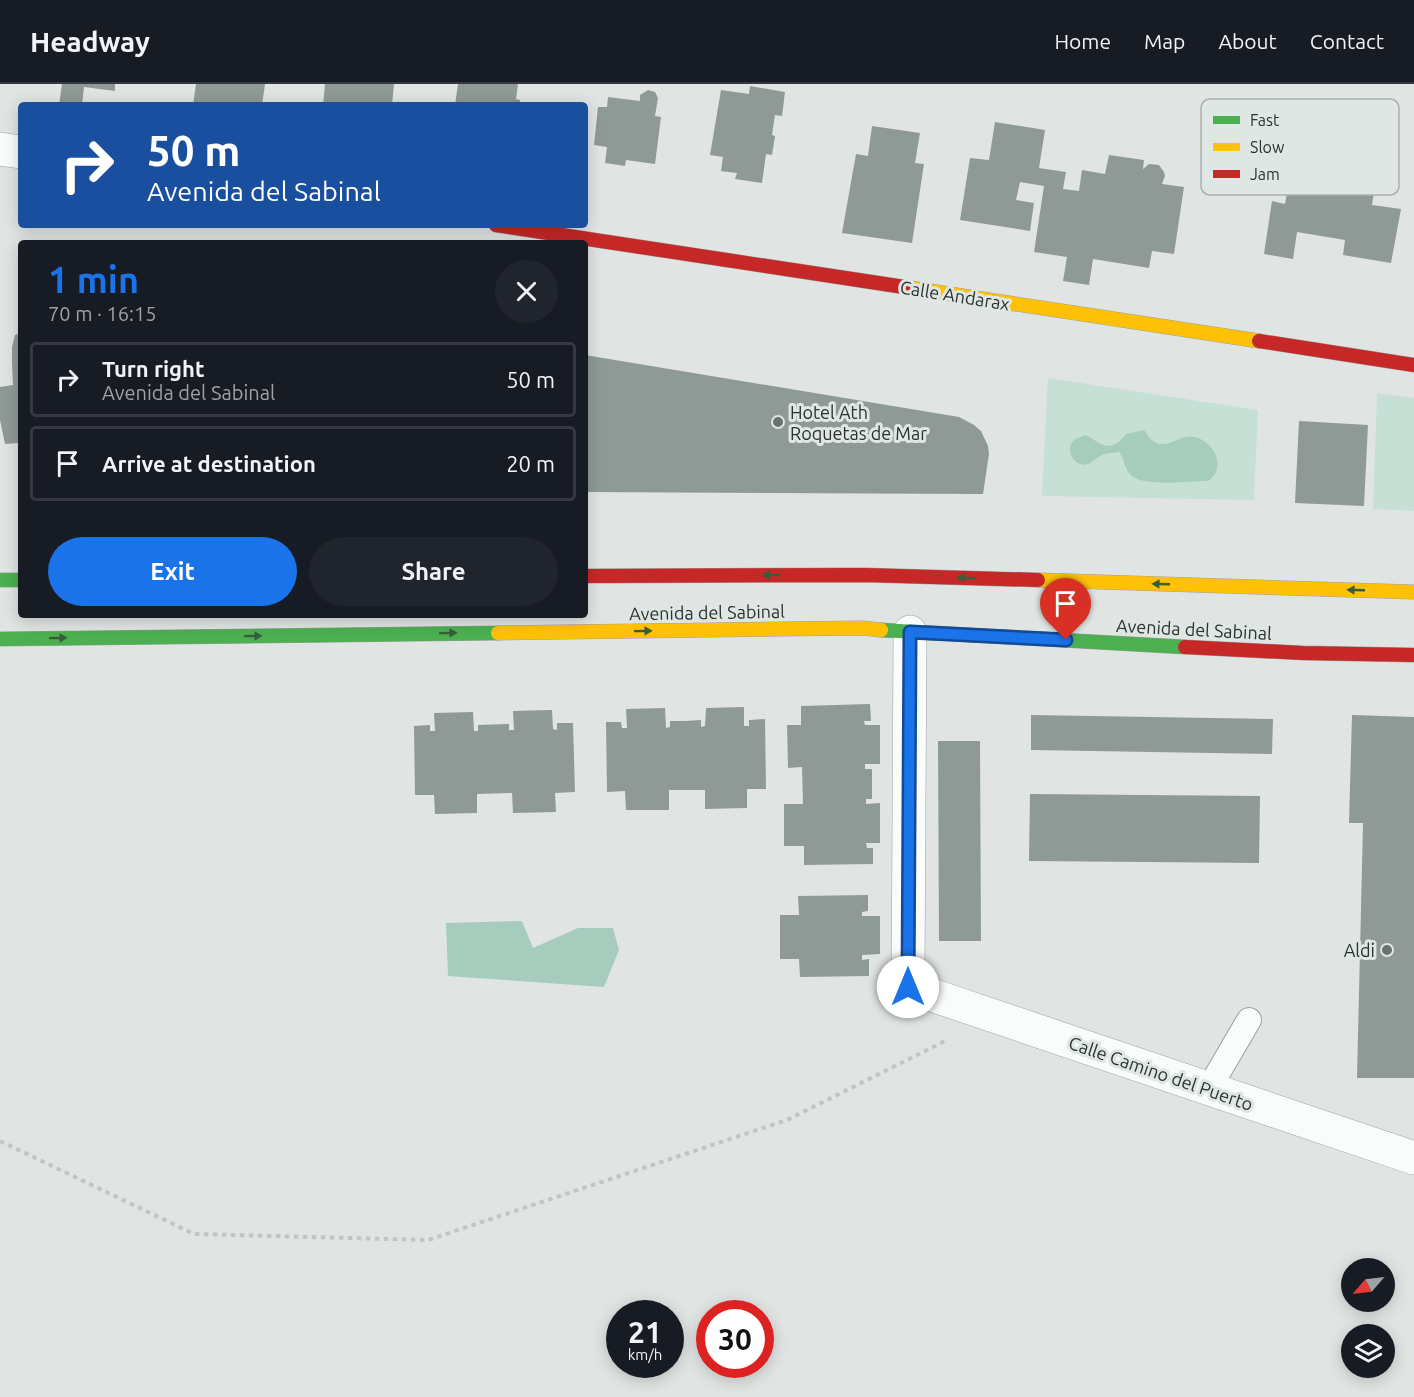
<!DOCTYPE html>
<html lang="en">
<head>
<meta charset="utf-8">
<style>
	body { margin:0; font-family:Ubuntu,sans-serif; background:#20242c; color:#f1f3f6; height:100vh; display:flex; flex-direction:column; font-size:22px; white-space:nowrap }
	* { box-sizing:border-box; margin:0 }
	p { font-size:20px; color:#9ea1a6 }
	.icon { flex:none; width:33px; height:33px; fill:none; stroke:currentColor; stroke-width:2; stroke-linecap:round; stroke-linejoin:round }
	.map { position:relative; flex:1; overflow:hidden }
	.details { position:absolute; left:18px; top:156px; width:570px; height:378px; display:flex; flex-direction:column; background:#171b24; border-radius:6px; box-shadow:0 3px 15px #0003 }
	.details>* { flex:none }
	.guide { position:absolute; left:18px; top:18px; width:570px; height:126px; border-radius:6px; box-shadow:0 3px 15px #0003; background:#1a4fa0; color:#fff; overflow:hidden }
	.needle { width:39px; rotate:242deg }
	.controls { position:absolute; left:1341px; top:1174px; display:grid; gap:12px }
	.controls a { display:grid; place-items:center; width:54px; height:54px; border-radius:50%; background:#171b24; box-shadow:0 3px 15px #0003; font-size:30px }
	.speed { position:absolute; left:606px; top:1216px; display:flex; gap:12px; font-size:30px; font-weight:700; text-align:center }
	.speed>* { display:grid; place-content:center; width:78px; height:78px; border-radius:50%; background:#171b24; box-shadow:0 3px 15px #0003; line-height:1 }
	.speed small { font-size:15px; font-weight:400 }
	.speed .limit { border:9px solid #d22; background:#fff; color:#111 }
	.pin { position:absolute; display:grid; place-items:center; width:51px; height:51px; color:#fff; margin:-62px -26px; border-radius:50% 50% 50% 0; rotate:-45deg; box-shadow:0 0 6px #0007 }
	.pin .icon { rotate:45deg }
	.me { position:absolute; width:66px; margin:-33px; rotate:0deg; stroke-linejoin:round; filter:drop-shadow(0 0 4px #0008) }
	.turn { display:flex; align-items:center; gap:21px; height:126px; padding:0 30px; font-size:27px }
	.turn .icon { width:78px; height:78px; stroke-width:2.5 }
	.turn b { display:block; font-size:42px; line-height:51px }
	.round { display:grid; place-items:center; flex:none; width:63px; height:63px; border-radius:32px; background:#20242c }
	.head { display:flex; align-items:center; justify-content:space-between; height:102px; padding:0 30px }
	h1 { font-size:36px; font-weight:600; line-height:45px; color:#1a73e8 }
	.button { display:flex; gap:12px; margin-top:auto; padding:12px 30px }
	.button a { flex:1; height:69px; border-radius:36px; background:#1a73e8; color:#fff; font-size:24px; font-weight:600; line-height:69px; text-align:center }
	.button a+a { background:#20242c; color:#f1f3f6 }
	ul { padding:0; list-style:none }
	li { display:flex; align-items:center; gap:18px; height:75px; margin:0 12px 9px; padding:0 18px; border:3px solid #363941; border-radius:6px }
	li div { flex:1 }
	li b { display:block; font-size:22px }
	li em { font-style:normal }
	header { display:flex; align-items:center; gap:36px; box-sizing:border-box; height:84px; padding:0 30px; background:#171b24; border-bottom:2px solid #363941 }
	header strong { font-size:28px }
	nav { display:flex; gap:33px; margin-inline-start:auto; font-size:21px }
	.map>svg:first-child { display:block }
	.green { fill:#c6e0d5 }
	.water { fill:#a5ccbc }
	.building { fill:#8f9a96 }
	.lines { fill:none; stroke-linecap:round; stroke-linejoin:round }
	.lane-casing { stroke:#9da19f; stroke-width:26 }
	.street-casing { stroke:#9da19f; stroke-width:34 }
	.fast-casing { stroke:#9da19f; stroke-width:15 }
	.slow-casing { stroke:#9da19f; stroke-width:15 }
	.jam-casing { stroke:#9da19f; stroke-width:15 }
	.path { stroke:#c2c4c3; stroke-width:4; stroke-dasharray:4.5 4.5; stroke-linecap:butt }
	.lane { stroke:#fafbfb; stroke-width:24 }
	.street { stroke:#fafbfb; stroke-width:33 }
	.fast { stroke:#4caf50; stroke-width:14 }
	.slow { stroke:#ffc107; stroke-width:14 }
	.jam { stroke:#c62828; stroke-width:14 }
	.oneway { fill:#385d3b }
	.route-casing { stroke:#114b97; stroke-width:15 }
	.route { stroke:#1a73e8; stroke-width:10 }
	.poi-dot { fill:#6c706f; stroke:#dee7e3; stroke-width:2 }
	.labels { text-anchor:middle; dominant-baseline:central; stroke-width:6; stroke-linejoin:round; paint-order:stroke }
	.street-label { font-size:18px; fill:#2e3130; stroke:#dee7e3 }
	.poi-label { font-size:18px; fill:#2e3130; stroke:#dee7e3; text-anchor:start }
	.key { fill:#dee7e3; stroke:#a9b0ad; stroke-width:1.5 }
	.key-label { font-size:16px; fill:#2e3130 }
</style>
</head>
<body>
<header>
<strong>Headway</strong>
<nav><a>Home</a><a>Map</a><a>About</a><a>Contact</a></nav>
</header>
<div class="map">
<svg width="1414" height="1313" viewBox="0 0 1414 1313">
	<rect width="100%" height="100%" fill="#e0e5e3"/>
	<!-- green -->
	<g class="green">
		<polygon points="1048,294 1258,326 1254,416 1042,412"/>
		<polygon points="1377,309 1414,314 1414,427 1373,425"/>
	</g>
	<!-- water -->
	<g class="water">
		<path d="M 1144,346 C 1149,353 1153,360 1162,360 C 1174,360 1182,350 1195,353 C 1208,356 1221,372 1217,385 C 1216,390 1212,394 1208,397 C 1191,397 1145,403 1132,392 C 1124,386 1125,375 1119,368 C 1113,369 1105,369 1100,372 C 1093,376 1089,383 1080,380 C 1071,377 1067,364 1073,357 C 1077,354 1081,353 1086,351 C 1104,362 1111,369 1126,350 Z"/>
		<polygon points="522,837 533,864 578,844 613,844 619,866 604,903 448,892 446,839"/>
	</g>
	<!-- building -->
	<g class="building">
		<polygon points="62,0 115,0 115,7 84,3 82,21 59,21"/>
		<polygon points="196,0 265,0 262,21 193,21"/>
		<polygon points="325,0 394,0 392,21 323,21"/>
		<polygon points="458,0 518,0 516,15 520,16 520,21 455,21"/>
		<polygon points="750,2 785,8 782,32 775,31 772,51 775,52 772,71 766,70 762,99 735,95 737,89 721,87 723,73 710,71 721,6 749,10"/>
		<polygon points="648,6 655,8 658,14 655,32 661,33 655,80 626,76 625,82 605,79 607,63 594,61 598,23 607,23 608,13 640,17 640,11"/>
		<polygon points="995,38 1045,46 1039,84 1066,88 1063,105 1079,107 1082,86 1105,90 1109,71 1144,76 1143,85 1149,80 1159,81 1164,88 1165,92 1162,100 1184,103 1174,170 1152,167 1149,184 1093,175 1089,201 1063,197 1067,173 1034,168 1044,102 1020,98 1016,116 1034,119 1030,147 960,136 970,74 989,76"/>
		<polygon points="872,42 920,49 915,79 924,80 912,159 842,149 856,70 868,72"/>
		<polygon points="1289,99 1320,104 1320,107 1328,108 1329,101 1374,108 1372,121 1401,125 1391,179 1343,171 1345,156 1297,148 1293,175 1264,170 1272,117 1285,120"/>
		<polygon points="21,249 21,369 20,369 18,359 5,360 0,336 0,303 13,301 12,279 12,263 15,251"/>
		<polygon points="585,271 959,333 974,341 981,347 988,362 989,370 983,410 585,408"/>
		<polygon points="1299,337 1368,341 1364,422 1295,419"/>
		<polygon points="870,620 871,637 864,637 865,641 880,641 880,680 865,680 865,685 872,685 872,715 866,715 866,720 880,719 880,759 866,759 867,764 873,764 873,780 804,781 804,762 784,762 784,720 803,720 802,683 788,684 787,641 801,641 801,622"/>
		<polygon points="744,623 744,642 749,642 749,636 765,635 766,705 747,705 747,724 705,725 705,706 669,706 669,726 626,726 625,707 607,708 606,638 621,638 622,644 627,644 626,625 665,624 666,644 670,643 670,637 685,637 701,636 701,643 705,642 706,624"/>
		<polygon points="552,626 553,645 557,646 557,639 573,639 575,708 555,709 556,728 513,729 512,709 477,710 477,729 435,730 434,711 415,711 414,642 430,641 430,647 435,647 434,629 473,628 474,647 478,647 478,641 509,640 509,646 514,646 513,627"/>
		<polygon points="1031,631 1273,635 1272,670 1031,666"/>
		<polygon points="1352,631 1414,633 1414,994 1357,994 1363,739 1349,739"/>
		<polygon points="938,657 980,657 981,857 939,857"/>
		<polygon points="1030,710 1260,712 1259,779 1029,777"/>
		<polygon points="868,811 868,827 862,828 862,832 880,832 880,870 862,871 862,876 869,875 869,892 800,893 799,875 780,875 780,831 799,831 798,812"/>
	</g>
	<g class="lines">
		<!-- lane casing -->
		<g class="lane-casing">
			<polyline id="lane" points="1208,1006 1249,936"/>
		</g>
		<!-- street casing -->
		<g class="street-casing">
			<g id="street">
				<polyline points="0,65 21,68"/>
				<polyline points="910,548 908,903 1414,1074"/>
			</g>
		</g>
		<!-- fast casing -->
		<g class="fast-casing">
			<g id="fast">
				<polyline points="0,496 21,496"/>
				<polyline points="881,546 1185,563"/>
				<polyline points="0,555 498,549"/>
			</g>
		</g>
		<!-- slow casing -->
		<g class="slow-casing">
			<g id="slow">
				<polyline points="904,203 1259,257"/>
				<polyline points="1038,496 1414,508"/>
				<polyline points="498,549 862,544 881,546"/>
			</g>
		</g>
		<!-- jam casing -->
		<g class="jam-casing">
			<g id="jam">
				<polyline points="496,141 904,203"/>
				<polyline points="1259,257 1414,281"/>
				<polyline points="585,492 865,491 1038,496"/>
				<polyline points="1185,563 1303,569 1414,571"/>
			</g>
		</g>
		<!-- path -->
		<polyline class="path" points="0,1057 194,1150 428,1156 787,1036 945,957"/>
		<!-- lane -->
		<use href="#lane" class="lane"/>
		<!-- street -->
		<use href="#street" class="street"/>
		<!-- fast -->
		<use href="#fast" class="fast"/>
		<!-- slow -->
		<use href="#slow" class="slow"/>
		<!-- jam -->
		<use href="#jam" class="jam"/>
	</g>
	<!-- one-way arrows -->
	<defs><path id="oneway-solid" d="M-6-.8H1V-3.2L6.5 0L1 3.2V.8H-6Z" transform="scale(1.5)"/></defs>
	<g class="oneway">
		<use href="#oneway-solid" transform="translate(771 491) rotate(180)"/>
		<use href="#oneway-solid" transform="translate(966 494) rotate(-178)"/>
		<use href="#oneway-solid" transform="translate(1161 500) rotate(-178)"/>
		<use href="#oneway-solid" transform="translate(1356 506) rotate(-178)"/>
		<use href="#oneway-solid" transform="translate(643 547) rotate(-1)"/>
		<use href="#oneway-solid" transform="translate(448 549) rotate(-1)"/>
		<use href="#oneway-solid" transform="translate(253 552) rotate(-1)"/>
		<use href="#oneway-solid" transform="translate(58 554) rotate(-1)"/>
	</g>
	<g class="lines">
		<!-- route casing -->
		<g class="route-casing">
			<polyline id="route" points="908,903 910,548 1066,556"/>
		</g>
		<!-- route -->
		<use href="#route" class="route"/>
	</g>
	<!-- markers -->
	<g class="poi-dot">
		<circle cx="778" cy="338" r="6"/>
		<circle cx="1387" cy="866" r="6"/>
	</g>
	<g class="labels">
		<!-- street labels -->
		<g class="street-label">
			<text transform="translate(955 211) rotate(9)">Calle Andarax</text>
			<text transform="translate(707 528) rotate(-1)">Avenida del Sabinal</text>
			<text transform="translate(1194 545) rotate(3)">Avenida del Sabinal</text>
			<text transform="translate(1161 989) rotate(19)">Calle Camino del Puerto</text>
		</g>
		<!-- poi labels -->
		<g class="poi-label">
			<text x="790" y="328">Hotel Ath<tspan x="790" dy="21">Roquetas de Mar</tspan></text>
			<text x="1375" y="866" text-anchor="end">Aldi</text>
		</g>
	</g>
	<!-- legend -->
	<rect x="1201" y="15" width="198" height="96" rx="9" class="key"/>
	<rect x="1213" y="32" width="27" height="8" fill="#4caf50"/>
	<rect x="1213" y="59" width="27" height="8" fill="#ffc107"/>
	<rect x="1213" y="86" width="27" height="8" fill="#c62828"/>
	<g class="key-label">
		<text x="1250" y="42">Fast</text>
		<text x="1250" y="69">Slow</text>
		<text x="1250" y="96">Jam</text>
	</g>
</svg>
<div class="controls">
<a><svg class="needle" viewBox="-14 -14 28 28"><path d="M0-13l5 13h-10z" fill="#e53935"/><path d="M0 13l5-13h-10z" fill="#9ea1a6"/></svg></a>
<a><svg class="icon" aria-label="layers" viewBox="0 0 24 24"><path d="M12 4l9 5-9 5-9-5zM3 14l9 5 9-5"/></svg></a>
</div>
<div class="speed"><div>21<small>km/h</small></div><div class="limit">30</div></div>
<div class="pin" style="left:1066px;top:556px;background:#d93025"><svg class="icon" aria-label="arrive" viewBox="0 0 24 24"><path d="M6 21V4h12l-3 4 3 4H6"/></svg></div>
<svg class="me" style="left:908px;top:903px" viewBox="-20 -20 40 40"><circle r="19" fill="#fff"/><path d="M0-13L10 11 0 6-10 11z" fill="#1a73e8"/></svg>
<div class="guide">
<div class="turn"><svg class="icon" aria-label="right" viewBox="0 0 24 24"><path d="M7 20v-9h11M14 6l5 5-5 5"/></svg><div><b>50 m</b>Avenida del Sabinal</div></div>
</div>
<section class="details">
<div class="head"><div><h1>1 min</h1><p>70 m · 16:15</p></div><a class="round"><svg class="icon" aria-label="close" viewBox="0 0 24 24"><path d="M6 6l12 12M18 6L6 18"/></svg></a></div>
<ul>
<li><svg class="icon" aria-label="right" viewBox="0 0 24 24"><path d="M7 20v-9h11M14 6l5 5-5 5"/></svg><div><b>Turn right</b><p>Avenida del Sabinal</p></div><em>50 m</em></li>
<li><svg class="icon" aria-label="arrive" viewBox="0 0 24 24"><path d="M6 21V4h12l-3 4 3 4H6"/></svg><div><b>Arrive at destination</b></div><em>20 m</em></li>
</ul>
<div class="button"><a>Exit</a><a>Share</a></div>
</section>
</div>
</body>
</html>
